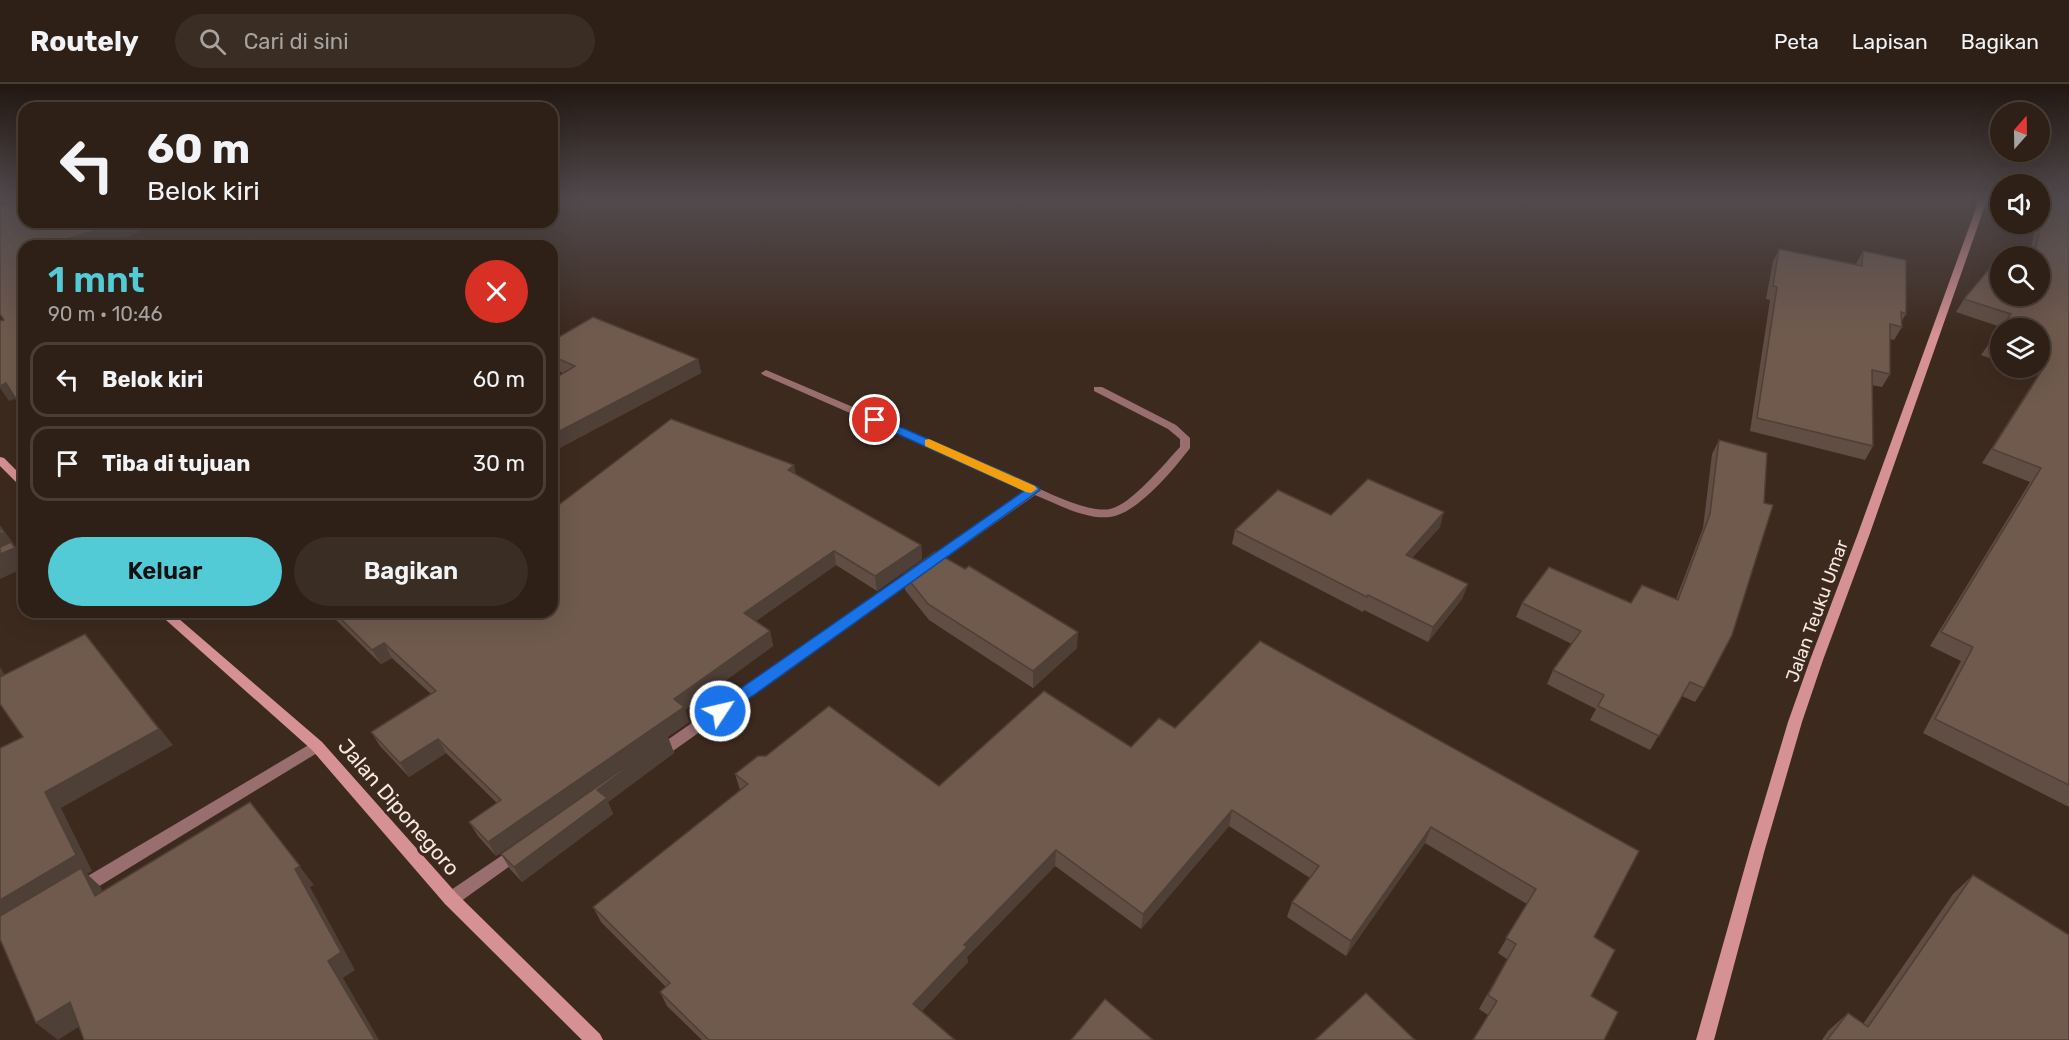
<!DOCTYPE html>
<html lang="id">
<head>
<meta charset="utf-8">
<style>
	body { margin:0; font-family:Rubik,sans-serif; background:#3a2d24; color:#f1f3f6; height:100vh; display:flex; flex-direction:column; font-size:22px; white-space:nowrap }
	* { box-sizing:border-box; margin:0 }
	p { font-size:20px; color:#a7a3a1 }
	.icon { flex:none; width:33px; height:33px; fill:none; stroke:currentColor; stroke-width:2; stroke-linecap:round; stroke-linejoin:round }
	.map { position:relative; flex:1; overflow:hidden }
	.sheet { position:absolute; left:18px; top:156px; width:540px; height:378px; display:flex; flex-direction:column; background:#2e2017; border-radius:18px; box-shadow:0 6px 24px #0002,0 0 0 2px #493e36 }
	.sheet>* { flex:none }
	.hud { position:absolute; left:18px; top:18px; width:540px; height:126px; border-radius:18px; box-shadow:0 6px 24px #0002,0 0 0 2px #493e36; background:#2e2017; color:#f1f3f6; overflow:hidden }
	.needle { width:39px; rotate:20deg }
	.tools { position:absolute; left:1990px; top:18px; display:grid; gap:12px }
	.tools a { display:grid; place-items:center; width:60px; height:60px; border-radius:50%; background:#2e2017; box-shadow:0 6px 24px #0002,0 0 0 2px #493e36; font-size:30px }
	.pin { position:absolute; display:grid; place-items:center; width:51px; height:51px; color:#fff; margin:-26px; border:3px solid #fff; border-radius:50%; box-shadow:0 2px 6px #0007 }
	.me { position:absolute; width:66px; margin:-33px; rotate:55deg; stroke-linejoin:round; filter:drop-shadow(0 0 4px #0008) }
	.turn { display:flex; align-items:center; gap:21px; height:126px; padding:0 30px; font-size:27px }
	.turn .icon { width:78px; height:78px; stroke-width:2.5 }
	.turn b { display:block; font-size:42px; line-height:51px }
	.round { display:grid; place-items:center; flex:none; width:63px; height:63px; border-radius:32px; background:#3a2d24 }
	.overview { display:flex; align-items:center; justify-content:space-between; height:102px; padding:0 30px }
	h1 { font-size:36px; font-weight:600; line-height:45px; color:#52cbd7 }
	.action { display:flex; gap:12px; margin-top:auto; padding:12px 30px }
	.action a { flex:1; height:69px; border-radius:36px; background:#52cbd7; color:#111; font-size:24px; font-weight:600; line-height:69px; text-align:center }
	.action a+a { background:#3a2d24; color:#f1f3f6 }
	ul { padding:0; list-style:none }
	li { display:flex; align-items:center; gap:18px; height:75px; margin:0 12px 9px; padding:0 18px; border:3px solid #493e36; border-radius:18px }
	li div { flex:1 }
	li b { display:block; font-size:22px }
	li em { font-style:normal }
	header { display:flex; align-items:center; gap:36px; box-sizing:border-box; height:84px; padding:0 30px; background:#2e2017; border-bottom:2px solid #493e36 }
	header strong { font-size:28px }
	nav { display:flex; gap:33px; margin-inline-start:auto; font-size:21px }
	.search { width:420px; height:54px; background:#3a2d24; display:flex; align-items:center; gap:15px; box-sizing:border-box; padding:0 21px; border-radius:33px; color:#a7a3a1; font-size:22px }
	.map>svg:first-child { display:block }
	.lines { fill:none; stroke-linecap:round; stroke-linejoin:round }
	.lane { fill:#996e6f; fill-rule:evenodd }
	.street { fill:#996e6f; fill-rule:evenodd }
	.secondary { fill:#d59194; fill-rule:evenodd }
	.wall { fill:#604d43 }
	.shaded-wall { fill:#4e3f37 }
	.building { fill:#705a4e; stroke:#4e3f37; stroke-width:1.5 }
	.route { fill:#1a73e8; stroke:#114b97; stroke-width:1.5 }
	.slow { fill:#f59e0b }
	.labels { text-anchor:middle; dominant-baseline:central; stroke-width:6; stroke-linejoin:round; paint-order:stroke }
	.street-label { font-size:18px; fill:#f6e9e1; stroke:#3d2a1f }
	.near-street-label { font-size:21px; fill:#f6e9e1; stroke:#3d2a1f }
</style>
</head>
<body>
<header>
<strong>Routely</strong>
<div class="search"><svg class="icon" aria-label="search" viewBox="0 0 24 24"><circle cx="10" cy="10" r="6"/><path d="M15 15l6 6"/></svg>Cari di sini</div>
<nav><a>Peta</a><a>Lapisan</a><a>Bagikan</a></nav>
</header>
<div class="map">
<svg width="2069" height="956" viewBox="0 0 2069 956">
	<rect width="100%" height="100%" fill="#3d2a1f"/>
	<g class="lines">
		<!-- lane -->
		<polygon class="lane" points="24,465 24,474 0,486 0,477"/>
		<!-- street -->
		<g class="street">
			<path d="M 766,286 L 1010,390 C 1031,401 1087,430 1110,425 C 1131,421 1165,379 1180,363 L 1180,355 L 1168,345 L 1094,307 L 1094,303 L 1102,303 L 1176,341 L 1190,354 L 1190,364 C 1175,384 1137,430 1110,433 C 1086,436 1057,420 1035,411 L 663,674 L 658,676 L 653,674 L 651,670 L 653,666 L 1026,406 L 763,291 L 761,289 Z"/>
			<polygon points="317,656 322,658 324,662 322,666 88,809 82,811 76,809 74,804 76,799"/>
			<polygon points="516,762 521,764 524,769 521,774 457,820 451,822 445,820 443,815 445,810"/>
		</g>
		<!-- secondary -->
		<g class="secondary">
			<polygon points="1979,116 1987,116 1869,452 1823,576 1802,638 1765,765 1714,956 1696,956 1750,765 1788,638 1810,576 1857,452"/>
			<polygon points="0,373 4,374 24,394 24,404 20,402 0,382"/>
			<polygon points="157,528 171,528 322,658 457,810 600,950 603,956 582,956 445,820 312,666"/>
		</g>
	</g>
	<!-- wall -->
	<g class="wall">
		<polygon points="2041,116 2069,116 2069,723 1923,649 1961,577 1930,562 2030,398 1982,379 2038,291 2017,284 2040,284 2040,244 2001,244 2001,278 1981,271 2001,243 1956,228 1964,215 2001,212 2040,172 2029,172 2036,140 2040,140 2040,122"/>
		<polygon points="1779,165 1856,180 1863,167 1906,230 1901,238 1902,243 1894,256 1890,255 1890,290 1882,303 1872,301 1873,362 1865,376 1750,347 1770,216 1766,215 1773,177"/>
		<polygon points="552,257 698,275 701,289 552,368 552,296 563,289 552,284"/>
		<polygon points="1719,356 1704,604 1695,618 1682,612 1650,666 1590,636 1596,625 1547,600 1553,586 1572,560 1516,533 1522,519 1631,519 1676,515 1703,444 1712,370"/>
		<polygon points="796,390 921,461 922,475 877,507 836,481 756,537 770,547 773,562 685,626 689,638 496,772 478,752 469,738 497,719 446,669 409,693 380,662 371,648 431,610 392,574 381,580 328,528 552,528"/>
		<polygon points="1331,431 1440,443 1412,474 1468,500 1462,515 1428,558 1364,526 1363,528 1232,460 1235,446"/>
		<polygon points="904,490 1077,564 1033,604 929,536 905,506"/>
		<polygon points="1175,644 1639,767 1488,931 1479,925 1507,875 1498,869 1527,820 1425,759 1346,872 1287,833 1292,818 1310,794 1229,742 1141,845 1055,782 967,873 968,878 922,927 955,956 702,956 667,922 660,908 666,903 601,838 593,823 740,706 735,690 939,702 1131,663"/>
		<polygon points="668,653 674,669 608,718 613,730 522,798 510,785 501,770"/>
		<polygon points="1973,791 2069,956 1822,956 1828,947 1848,929 1863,940 1953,810"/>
	</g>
	<!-- shaded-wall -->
	<g class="shaded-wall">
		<polygon points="125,138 134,138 133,138 139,149 97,162 59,162 56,158"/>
		<polygon points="698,275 701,289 552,368 552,351"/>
		<polygon points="6,299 17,314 9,317 0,304 0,302"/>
		<polygon points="794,381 797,395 788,386"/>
		<polygon points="1444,428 1440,443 1401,486 1406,471"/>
		<polygon points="0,441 24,474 24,484 0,495"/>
		<polygon points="921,461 922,475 877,507 875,492"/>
		<polygon points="834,467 836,481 747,543 744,529"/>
		<polygon points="1468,500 1462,515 1428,558 1433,543"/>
		<polygon points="770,547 773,562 685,626 689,638 496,772 488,758 674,615"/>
		<polygon points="1078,548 1077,564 1033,604 1033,587"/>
		<polygon points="85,550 173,661 61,724 92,787 87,790 100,802 114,830 0,841 0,816 45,708"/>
		<polygon points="384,559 392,574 381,580 372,566"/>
		<polygon points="0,583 10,600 0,606"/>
		<polygon points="668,653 674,669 608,718 613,730 522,798 514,783 597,706"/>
		<polygon points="438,655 446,669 409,693 400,679"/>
		<polygon points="250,718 314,801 310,803 355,886 343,894 379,956 375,956 328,877"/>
		<polygon points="1232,726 1229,742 1141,845 1143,830"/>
		<polygon points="1431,743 1425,759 1346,872 1351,857"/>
		<polygon points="1056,766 1055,782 967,873 968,878 915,934 913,920 964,861"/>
		<polygon points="70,918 91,935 58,956 36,939"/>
	</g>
	<!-- building -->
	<g class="building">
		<polygon points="24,116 24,138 125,138 56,158 60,162 24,162 24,328 6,299 0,302 0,237 4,236 0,230 0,122"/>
		<polygon points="2046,116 2069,116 2069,701 1935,635 1973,563 1941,548 2041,384 1992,365 2048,277 2040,275 2040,244 2001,244 2001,262 1990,258 2011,230 1964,215 1995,178 1998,179 2001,175 2001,212 2040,212 2040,172 2034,172"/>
		<polygon points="1779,165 1862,182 1863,167 1906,176 1906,230 1901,228 1902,243 1890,240 1890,290 1872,286 1873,362 1757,334 1777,203 1773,202"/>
		<polygon points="593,233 698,275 552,351 552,296 575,282 552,272 552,257"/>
		<polygon points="671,335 794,381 788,386 921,461 875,492 834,467 744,529 770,547 674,615 684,623 488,758 469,738 501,716 438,655 400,679 371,648 436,607 384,559 372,566 334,528 552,528 552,426"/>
		<polygon points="1719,356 1767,369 1764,419 1773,421 1732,551 1704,604 1690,598 1659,652 1598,622 1604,611 1553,586 1581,547 1522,519 1549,483 1631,519 1642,501 1678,516 1710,430"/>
		<polygon points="1368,395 1444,428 1406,471 1468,500 1433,543 1368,511 1367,513 1235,446 1278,406 1331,431"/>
		<polygon points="0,443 4,448 0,450"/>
		<polygon points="11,458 15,464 0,470 0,463"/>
		<polygon points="935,468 965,485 969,482 1078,548 1033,587 928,520 904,490"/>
		<polygon points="85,550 159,645 45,708 76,771 0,816 0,664 23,653 0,620 0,593"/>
		<polygon points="1260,557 1639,767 1594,853 1615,866 1591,912 1618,928 1604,956 1473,956 1497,917 1488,911 1516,860 1506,854 1536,805 1431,743 1351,857 1292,818 1319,782 1232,726 1143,830 1056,766 964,861 967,863 913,920 955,956 709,956 660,908 670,899 593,823 748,700 735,690 758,672 766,672 829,622 939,702 1044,607 1131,663 1159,634 1175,644"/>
		<polygon points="668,653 597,706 607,714 514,783 501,770"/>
		<polygon points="250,718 300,782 295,785 341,868 328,877 375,956 84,956 70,918 36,939 0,855 0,832 81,784 95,812"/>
		<polygon points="1973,791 2069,851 2069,956 1827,956 1848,929 1868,943"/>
		<polygon points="1366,909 1415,956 1315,956"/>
		<polygon points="1105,915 1153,956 1071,956"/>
	</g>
	<!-- sky -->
	<linearGradient id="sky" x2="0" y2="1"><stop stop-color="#221711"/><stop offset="0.46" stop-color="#514a4d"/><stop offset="1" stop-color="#514a4d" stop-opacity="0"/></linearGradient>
	<rect width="2069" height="250" fill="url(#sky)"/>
	<!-- route -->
	<polygon class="route" points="875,332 1038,403 1040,406 726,631 714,631 712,627 714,623 1024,407 871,338 869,336"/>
	<!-- slow -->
	<polygon class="slow" points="929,355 1035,402 1037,405 1031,409 1026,408 925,362 925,356"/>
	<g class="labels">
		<!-- street labels -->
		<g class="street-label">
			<text transform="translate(1817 527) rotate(-70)">Jalan Teuku Umar</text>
		</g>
		<!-- near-street labels -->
		<g class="near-street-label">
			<text transform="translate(399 723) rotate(49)">Jalan Diponegoro</text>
		</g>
	</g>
</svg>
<div class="tools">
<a><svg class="needle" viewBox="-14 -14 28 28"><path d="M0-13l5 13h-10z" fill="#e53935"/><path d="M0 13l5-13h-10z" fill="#a7a3a1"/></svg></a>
<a><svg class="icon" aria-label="sound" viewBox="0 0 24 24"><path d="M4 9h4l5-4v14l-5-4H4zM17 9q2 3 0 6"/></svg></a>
<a><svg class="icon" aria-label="search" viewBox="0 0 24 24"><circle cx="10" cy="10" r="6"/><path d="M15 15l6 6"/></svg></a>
<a><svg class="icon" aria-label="layers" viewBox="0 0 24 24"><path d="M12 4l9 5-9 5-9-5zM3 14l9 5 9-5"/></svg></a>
</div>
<div class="pin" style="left:875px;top:336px;background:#d93025"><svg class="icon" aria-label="arrive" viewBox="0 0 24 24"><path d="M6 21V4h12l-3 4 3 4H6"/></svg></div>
<svg class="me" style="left:720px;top:627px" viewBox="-20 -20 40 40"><circle r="17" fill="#1a73e8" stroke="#fff" stroke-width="3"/><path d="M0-11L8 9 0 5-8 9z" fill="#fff"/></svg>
<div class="hud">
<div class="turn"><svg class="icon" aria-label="left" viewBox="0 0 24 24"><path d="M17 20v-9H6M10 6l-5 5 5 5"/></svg><div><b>60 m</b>Belok kiri</div></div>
</div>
<section class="sheet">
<div class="overview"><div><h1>1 mnt</h1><p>90 m · 10:46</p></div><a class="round" style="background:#d93025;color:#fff"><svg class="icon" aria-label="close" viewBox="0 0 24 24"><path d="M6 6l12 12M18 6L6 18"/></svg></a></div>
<ul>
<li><svg class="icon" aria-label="left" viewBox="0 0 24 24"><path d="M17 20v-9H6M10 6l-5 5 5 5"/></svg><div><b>Belok kiri</b></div><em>60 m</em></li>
<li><svg class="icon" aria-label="arrive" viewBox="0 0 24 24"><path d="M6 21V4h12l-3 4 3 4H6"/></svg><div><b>Tiba di tujuan</b></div><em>30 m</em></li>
</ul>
<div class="action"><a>Keluar</a><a>Bagikan</a></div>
</section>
</div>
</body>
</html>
